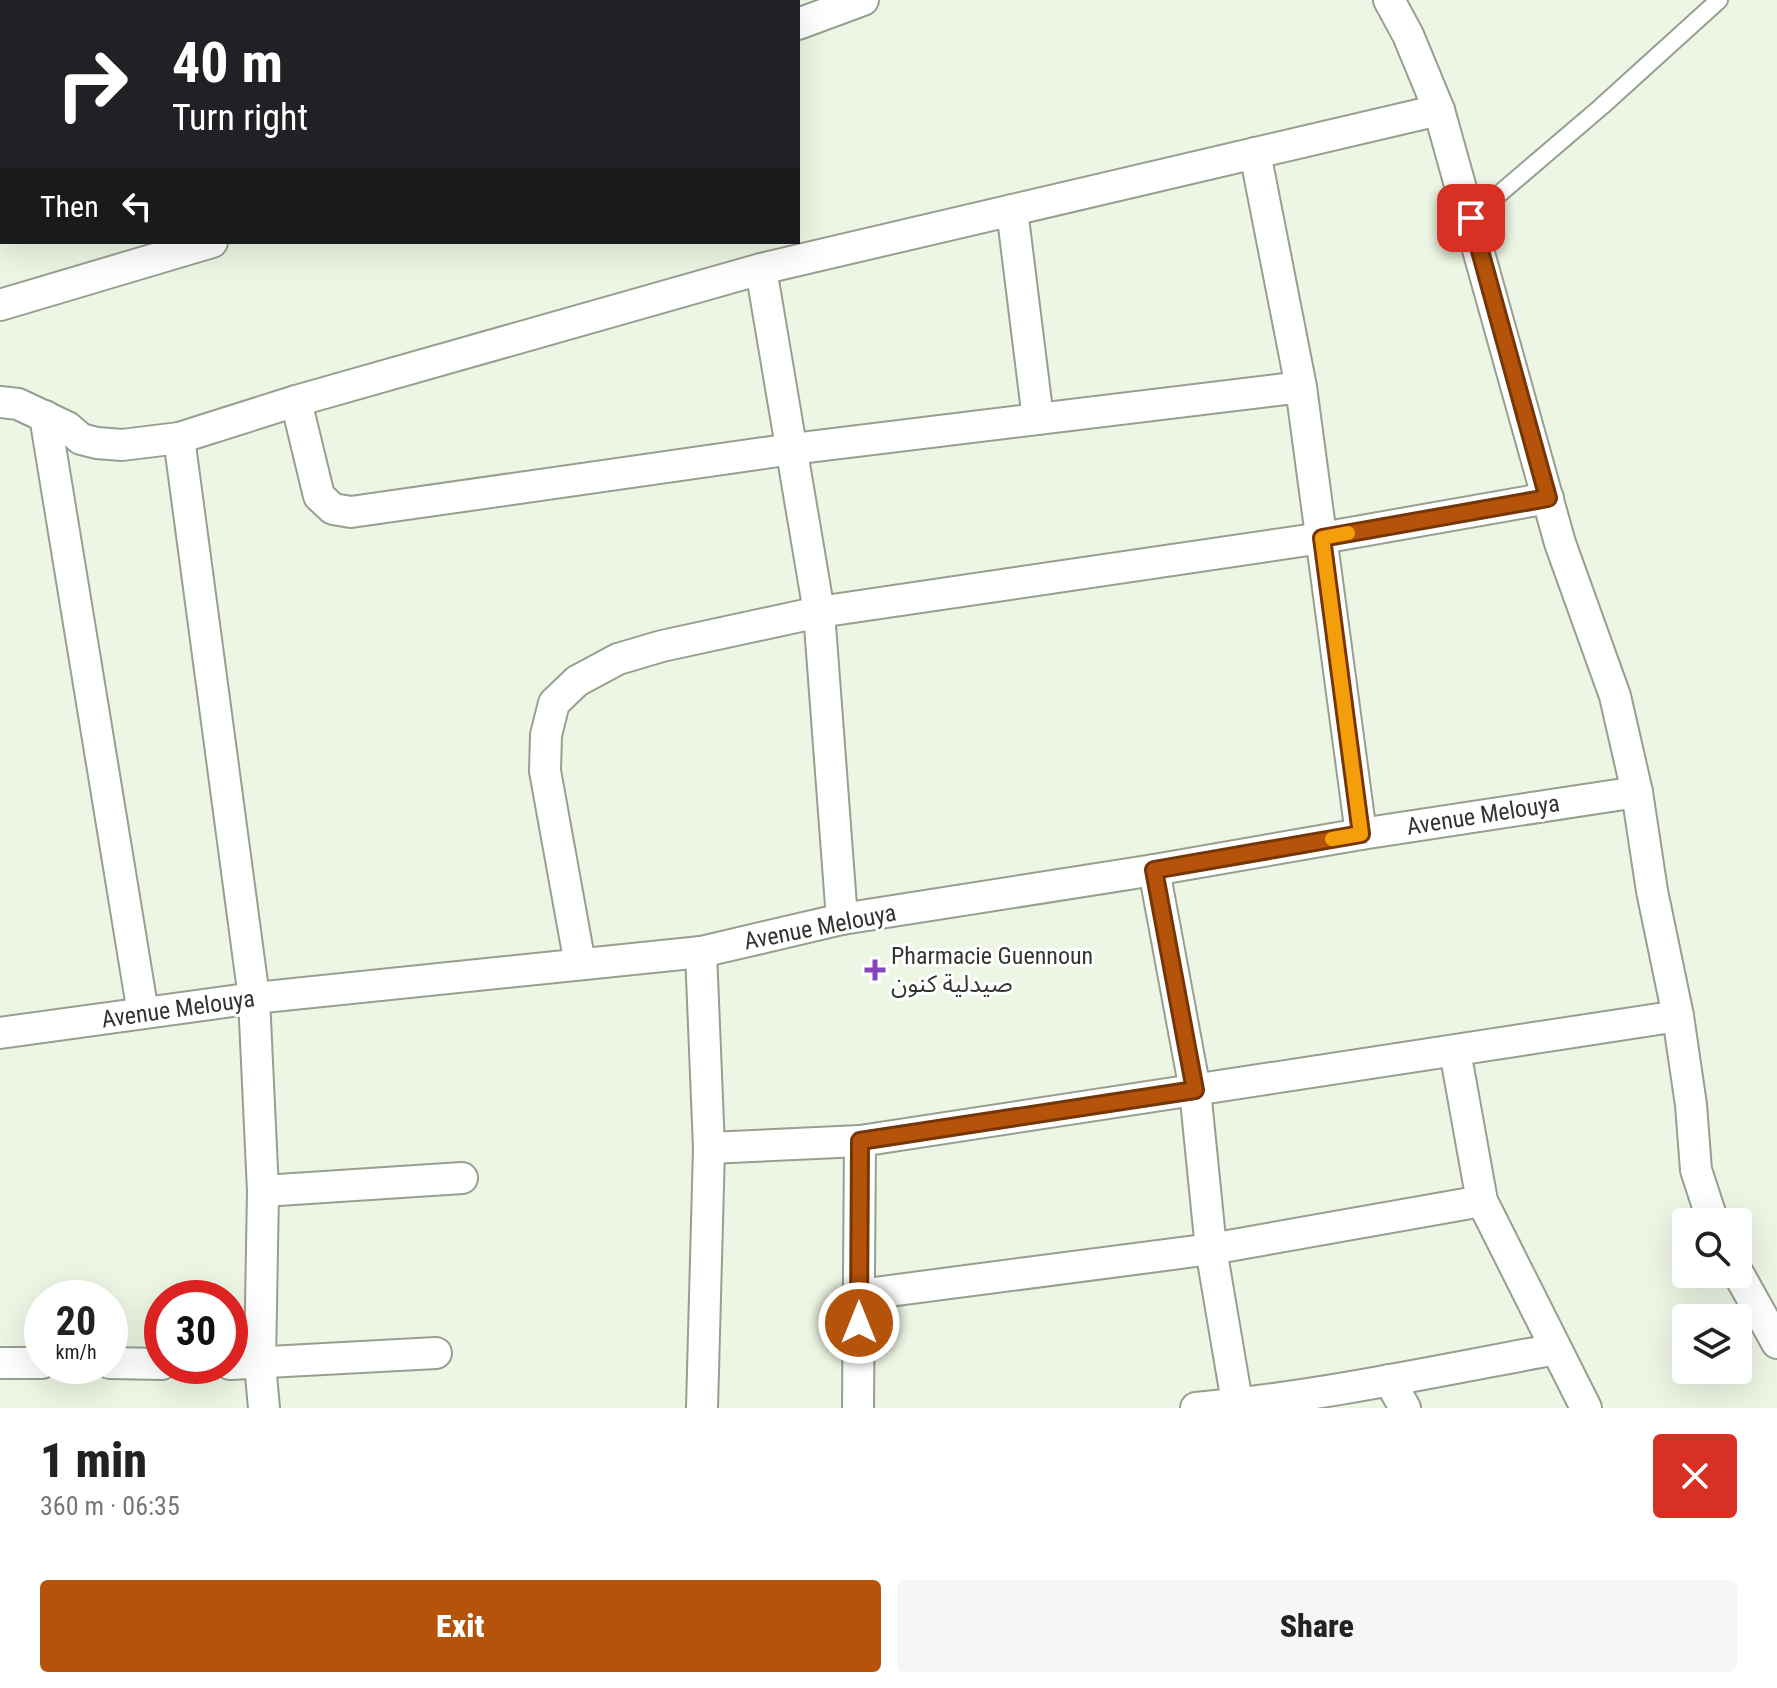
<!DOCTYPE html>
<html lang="en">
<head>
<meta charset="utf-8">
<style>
	body { margin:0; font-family:"Roboto Condensed","Noto Sans Arabic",sans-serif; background:#f6f6f6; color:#222; height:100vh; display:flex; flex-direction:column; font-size:30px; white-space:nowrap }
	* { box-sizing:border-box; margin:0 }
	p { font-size:26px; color:#767676 }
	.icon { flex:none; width:44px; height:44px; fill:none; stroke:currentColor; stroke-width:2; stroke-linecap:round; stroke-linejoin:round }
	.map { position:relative; height:1408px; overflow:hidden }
	.sheet { display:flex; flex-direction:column; background:#fff; flex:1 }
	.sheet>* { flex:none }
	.guide { position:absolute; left:0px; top:0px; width:800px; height:244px; box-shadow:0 8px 32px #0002; background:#202124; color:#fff; overflow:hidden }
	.tools { position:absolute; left:1672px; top:1208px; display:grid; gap:16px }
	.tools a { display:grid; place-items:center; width:80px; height:80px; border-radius:8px; background:#fff; box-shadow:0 8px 32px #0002; font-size:40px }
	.speed { position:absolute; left:24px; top:1280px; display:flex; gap:16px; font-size:40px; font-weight:700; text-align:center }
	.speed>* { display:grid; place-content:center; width:104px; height:104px; border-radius:50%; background:#fff; box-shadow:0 8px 32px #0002; line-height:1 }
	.speed small { font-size:20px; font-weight:400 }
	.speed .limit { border:12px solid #d22; background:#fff; color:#111 }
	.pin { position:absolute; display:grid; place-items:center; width:68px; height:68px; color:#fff; margin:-34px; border-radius:16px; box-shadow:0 4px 12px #0006 }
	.me { position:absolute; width:88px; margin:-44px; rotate:0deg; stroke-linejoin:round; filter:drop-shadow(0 0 6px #0008) }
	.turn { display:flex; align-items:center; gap:28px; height:168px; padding:0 40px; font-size:36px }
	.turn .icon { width:104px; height:104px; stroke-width:2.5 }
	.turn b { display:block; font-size:56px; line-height:68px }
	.then { display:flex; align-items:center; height:76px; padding:0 40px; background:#0003; gap:16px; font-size:30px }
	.round { display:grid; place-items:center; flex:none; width:84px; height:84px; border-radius:8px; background:#f6f6f6 }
	.headline { display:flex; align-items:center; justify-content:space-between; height:136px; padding:0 40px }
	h1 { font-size:48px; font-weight:800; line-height:60px }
	.button { display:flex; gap:16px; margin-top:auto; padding:16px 40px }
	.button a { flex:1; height:92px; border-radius:8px; background:#b45309; color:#fff; font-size:32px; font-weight:800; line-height:92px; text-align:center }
	.button a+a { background:#f6f6f6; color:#222 }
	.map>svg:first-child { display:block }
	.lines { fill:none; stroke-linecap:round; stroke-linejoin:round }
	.lane-casing { stroke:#979f8f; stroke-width:20 }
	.street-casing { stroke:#979f8f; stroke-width:34 }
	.lane { stroke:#fff; stroke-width:16 }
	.street { stroke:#fff; stroke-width:30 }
	.route-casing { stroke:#753606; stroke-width:20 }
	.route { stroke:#b45309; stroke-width:14 }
	.slow { stroke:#f59e0b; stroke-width:14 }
	.poi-dot { fill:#8744b8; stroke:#fff; stroke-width:3 }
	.labels { text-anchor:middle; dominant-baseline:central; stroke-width:6; stroke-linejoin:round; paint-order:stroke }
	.street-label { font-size:24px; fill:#333630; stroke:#fff }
	.poi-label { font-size:24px; fill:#333630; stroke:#fff; text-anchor:start }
</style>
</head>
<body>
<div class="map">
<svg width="1777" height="1408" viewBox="0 0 1777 1408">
	<rect width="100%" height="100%" fill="#edf5e4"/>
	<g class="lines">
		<!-- lane casing -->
		<g class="lane-casing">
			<g id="lane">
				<polyline points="297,0 299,2"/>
				<polyline points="158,2 161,0"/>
				<polyline points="0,111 2,110"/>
				<polyline points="1471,218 1601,107 1719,0"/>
			</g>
		</g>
		<!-- street casing -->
		<g class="street-casing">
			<g id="street">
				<polyline points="529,0 531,2"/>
				<polyline points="751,0 752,2"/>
				<polyline points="1389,0 1408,35 1439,110 1560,543 1615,696 1637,792 1652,891 1678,1016 1691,1105 1696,1170 1713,1222"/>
				<polyline points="798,24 863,0"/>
				<polyline points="1255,153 1301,387"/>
				<polyline points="1012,210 1038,419"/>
				<polyline points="761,269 819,612 842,919"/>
				<polyline points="0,305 212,242"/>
				<polyline points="296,401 319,496 333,509 351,512 792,449 1301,387 1361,834"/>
				<polyline points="0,402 18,404 67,427 81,439 97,443 122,445 179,438 296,401 761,269 1439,110"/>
				<polyline points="45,416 143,1013"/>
				<polyline points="179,438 254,998 263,1191 260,1364 264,1408"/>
				<polyline points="1154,870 1195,1090 1211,1249 1238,1408"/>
				<polyline points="701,952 709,1148 702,1408"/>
				<polyline points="580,964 545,771 546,735 554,703 577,681 618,659 662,646 819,612 1322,538 1548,498"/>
				<polyline points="0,1033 254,998 701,952 842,919 1154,870 1361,834 1637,792"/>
				<polyline points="1455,1051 1482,1201 1586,1408"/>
				<polyline points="709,1148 860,1141 1678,1016"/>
				<polyline points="263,1191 462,1178"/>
				<polyline points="1738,1273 1777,1343"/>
				<polyline points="859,1295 1211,1249 1482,1201"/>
				<polyline points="0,1363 42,1363"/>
				<polyline points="110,1363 162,1364"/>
				<polyline points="230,1364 436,1353"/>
				<polyline points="1389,1380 1405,1408"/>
				<polyline points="858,1408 860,1141"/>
				<path d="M 1196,1408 C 1317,1397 1437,1371 1556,1349"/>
			</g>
		</g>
		<!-- lane -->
		<use href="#lane" class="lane"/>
		<!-- street -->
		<use href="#street" class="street"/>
	</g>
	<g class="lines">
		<!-- route casing -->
		<g class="route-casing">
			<polyline id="route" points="859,1323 860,1141 1195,1090 1154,870 1361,834 1322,538 1548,498 1471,218"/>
		</g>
		<!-- route -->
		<use href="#route" class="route"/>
		<!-- slow -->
		<polyline class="slow" points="1332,839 1361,834 1322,538 1348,533"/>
	</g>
	<!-- markers -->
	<path class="poi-dot" d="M871 958h8v8h8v8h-8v8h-8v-8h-8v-8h8z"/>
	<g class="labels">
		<!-- street labels -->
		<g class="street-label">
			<text transform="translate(1483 815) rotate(-9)">Avenue Melouya</text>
			<text transform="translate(820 927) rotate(-11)">Avenue Melouya</text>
			<text transform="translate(178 1009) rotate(-8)">Avenue Melouya</text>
		</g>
		<!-- poi labels -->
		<g class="poi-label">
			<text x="891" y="956">Pharmacie Guennoun<tspan x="891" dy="28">صيدلية كنون</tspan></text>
		</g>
	</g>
</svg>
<div class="tools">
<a><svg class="icon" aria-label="search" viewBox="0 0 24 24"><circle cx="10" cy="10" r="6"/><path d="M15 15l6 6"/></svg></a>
<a><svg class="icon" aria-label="layers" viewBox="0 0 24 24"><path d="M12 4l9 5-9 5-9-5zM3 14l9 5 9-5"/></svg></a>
</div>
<div class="speed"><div>20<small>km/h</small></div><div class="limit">30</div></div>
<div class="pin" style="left:1471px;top:218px;background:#d93025"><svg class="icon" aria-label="arrive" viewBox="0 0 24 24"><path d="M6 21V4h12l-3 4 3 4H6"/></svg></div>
<svg class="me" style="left:859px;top:1323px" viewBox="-20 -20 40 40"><circle r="17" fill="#b45309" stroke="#fff" stroke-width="3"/><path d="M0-11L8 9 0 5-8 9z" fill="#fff"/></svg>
<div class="guide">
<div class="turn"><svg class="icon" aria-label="right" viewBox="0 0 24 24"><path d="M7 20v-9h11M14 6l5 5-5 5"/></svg><div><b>40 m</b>Turn right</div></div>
<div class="then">Then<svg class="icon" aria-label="left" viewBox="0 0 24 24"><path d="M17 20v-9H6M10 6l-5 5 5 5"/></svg></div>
</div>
</div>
<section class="sheet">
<div class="headline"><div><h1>1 min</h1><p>360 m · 06:35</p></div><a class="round" style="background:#d93025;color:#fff"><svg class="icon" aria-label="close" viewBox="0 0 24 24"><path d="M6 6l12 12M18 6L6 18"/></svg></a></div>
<div class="button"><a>Exit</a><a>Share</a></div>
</section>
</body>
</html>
